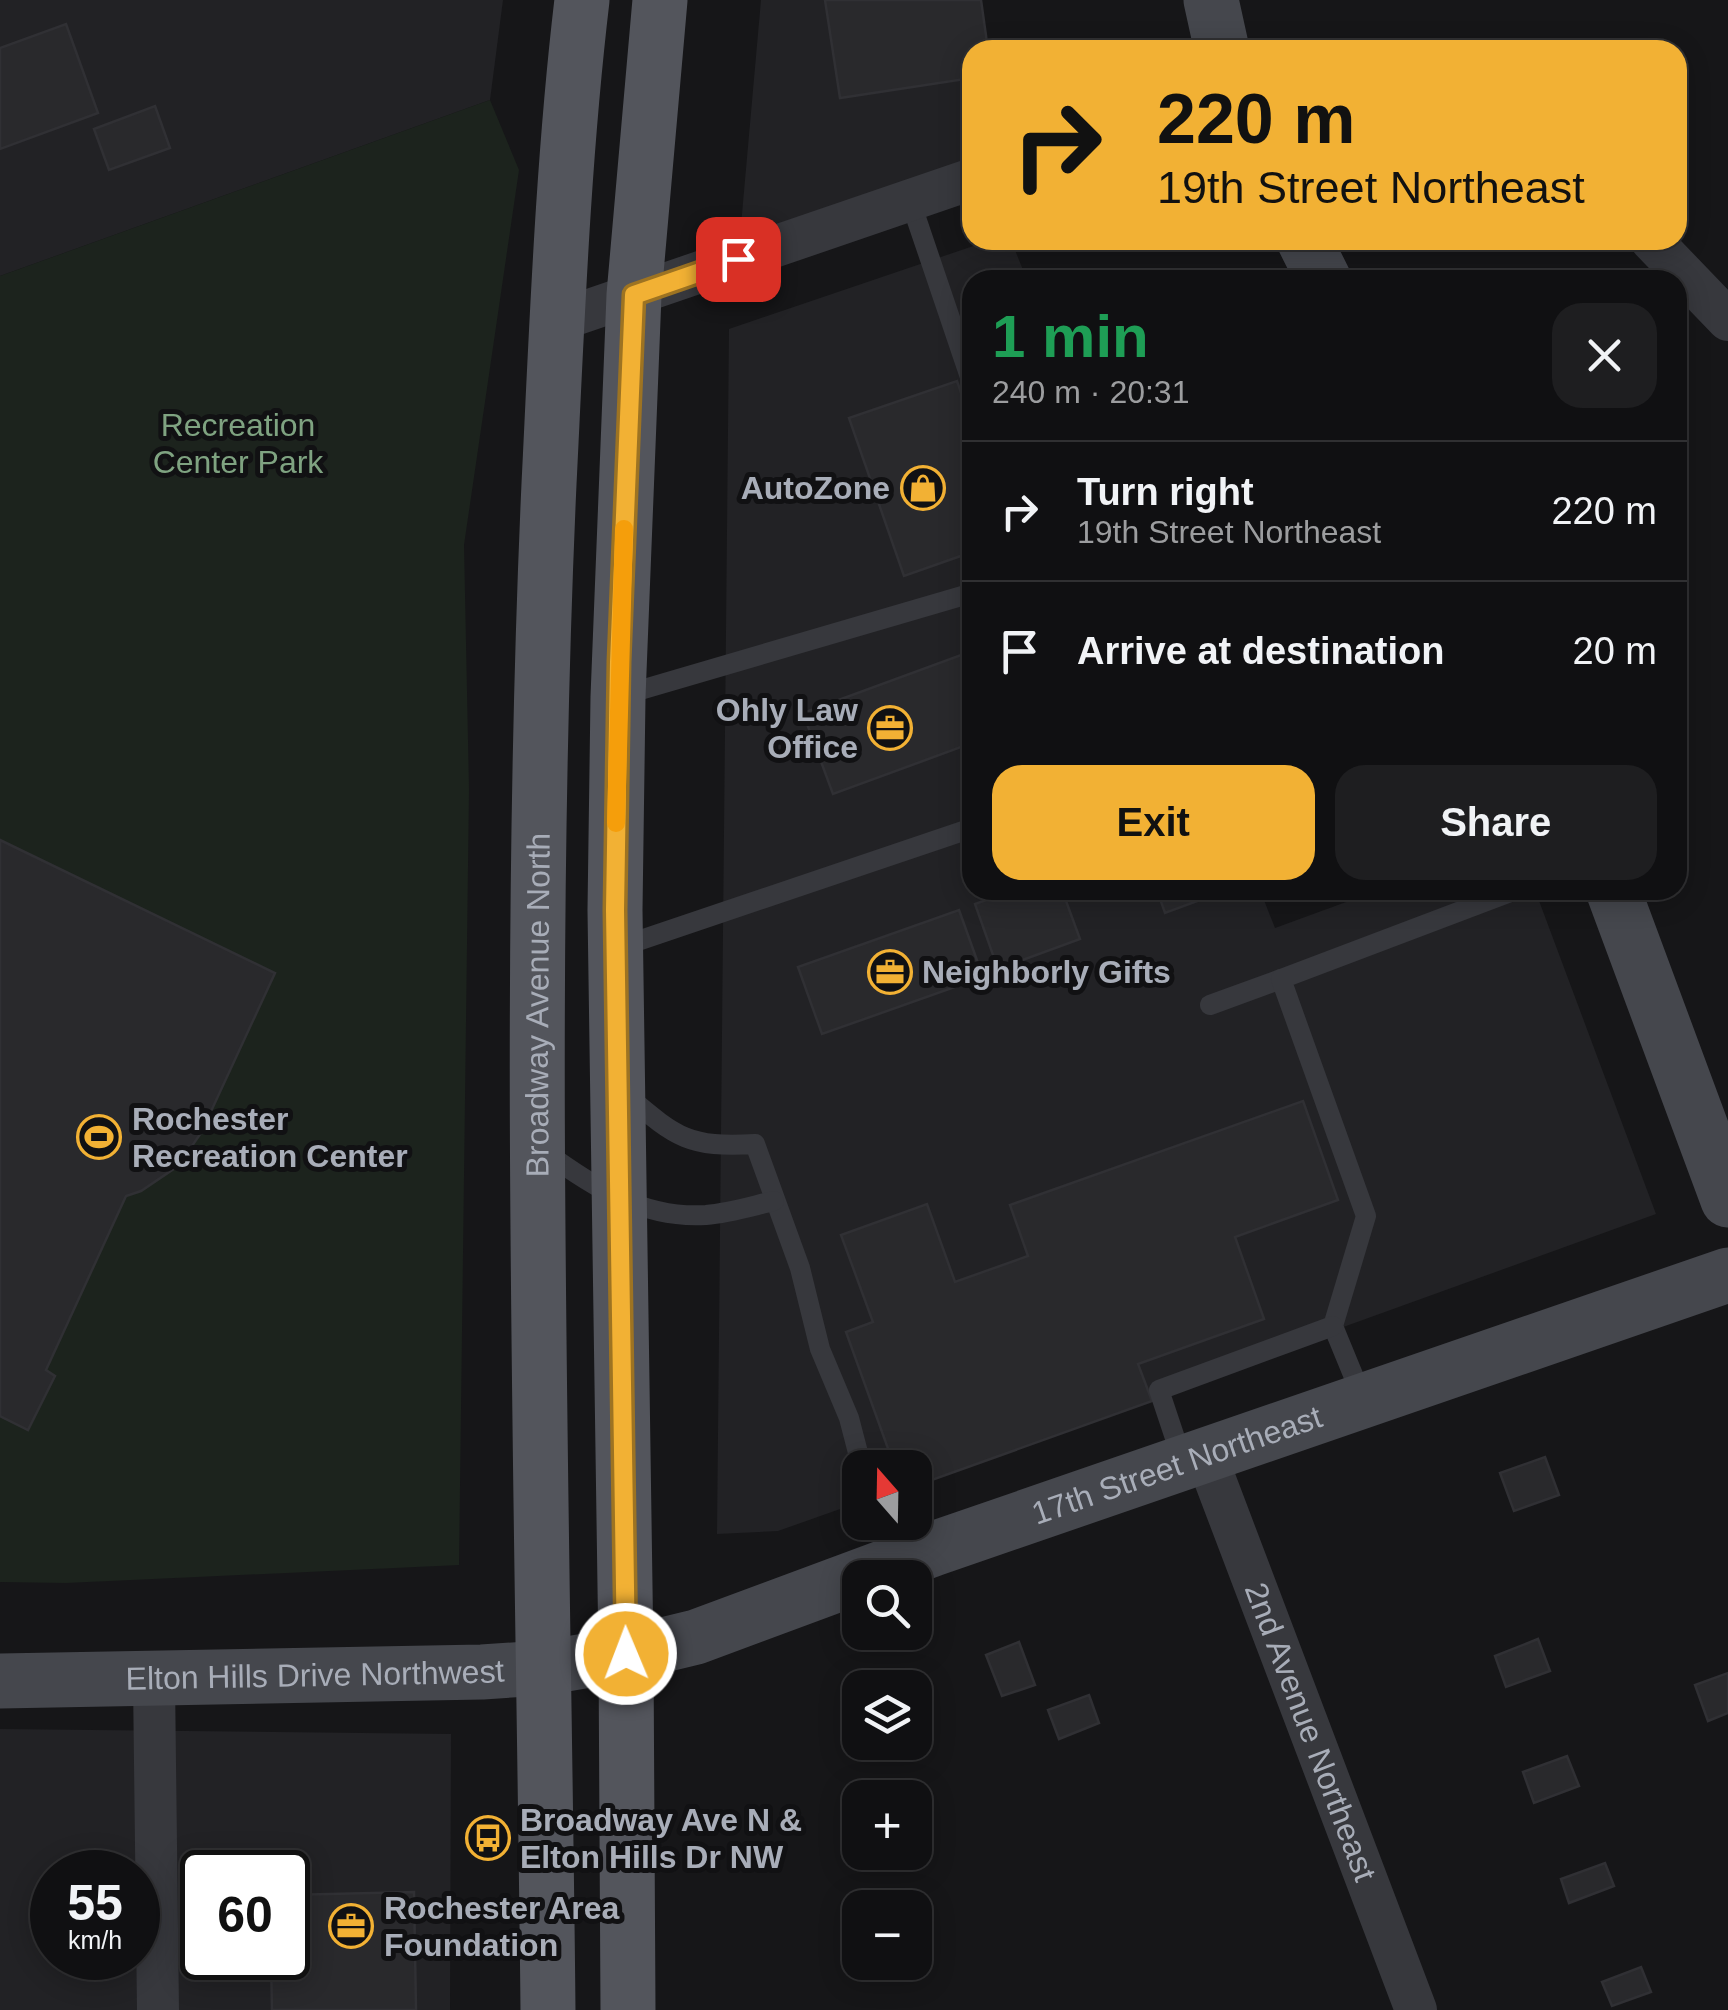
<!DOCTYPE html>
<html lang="en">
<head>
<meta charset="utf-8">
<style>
	body { margin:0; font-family:Helvetica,sans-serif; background:#1e1e20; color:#f1f3f6; height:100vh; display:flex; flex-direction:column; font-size:38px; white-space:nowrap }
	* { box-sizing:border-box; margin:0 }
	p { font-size:32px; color:#9c9d9f }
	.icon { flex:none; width:55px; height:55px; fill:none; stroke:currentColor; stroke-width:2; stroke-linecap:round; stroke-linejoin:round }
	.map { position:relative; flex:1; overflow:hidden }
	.details { position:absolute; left:962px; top:270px; width:725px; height:630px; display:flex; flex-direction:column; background:#101012; border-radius:30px; box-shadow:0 5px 25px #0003,0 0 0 2px #303032 }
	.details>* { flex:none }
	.guide { position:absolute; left:962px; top:40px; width:725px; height:210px; border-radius:30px; box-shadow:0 5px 25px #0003,0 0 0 2px #303032; background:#f2b134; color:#111; overflow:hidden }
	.needle { width:65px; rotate:340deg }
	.fabs { position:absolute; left:842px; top:1450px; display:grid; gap:20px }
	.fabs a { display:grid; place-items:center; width:90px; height:90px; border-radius:20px; background:#101012; box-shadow:0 5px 25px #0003,0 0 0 2px #303032; font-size:50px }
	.speed { position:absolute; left:30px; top:1850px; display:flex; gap:20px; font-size:50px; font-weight:700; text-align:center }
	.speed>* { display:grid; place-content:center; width:130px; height:130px; border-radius:50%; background:#101012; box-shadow:0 5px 25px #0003,0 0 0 2px #303032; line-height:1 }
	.speed small { font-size:25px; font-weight:400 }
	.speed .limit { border:5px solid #111; border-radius:15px; background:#fff; color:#111 }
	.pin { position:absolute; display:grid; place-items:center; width:85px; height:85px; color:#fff; margin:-42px; border-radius:20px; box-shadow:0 5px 15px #0006 }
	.me { position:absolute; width:110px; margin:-55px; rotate:359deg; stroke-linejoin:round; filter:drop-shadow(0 0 8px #0008) }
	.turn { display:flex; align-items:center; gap:35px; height:210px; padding:0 30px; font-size:45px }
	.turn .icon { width:130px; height:130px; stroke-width:2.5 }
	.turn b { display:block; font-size:70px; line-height:85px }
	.round { display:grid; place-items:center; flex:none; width:105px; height:105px; border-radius:30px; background:#1e1e20 }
	.overview { display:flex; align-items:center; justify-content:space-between; height:170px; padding:0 30px }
	h1 { font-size:60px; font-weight:600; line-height:75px; color:#1e9e55 }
	.cta { display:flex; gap:20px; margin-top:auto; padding:20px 30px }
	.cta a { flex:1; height:115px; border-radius:30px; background:#f2b134; color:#111; font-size:40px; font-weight:600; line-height:115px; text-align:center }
	.cta a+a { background:#1e1e20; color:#f1f3f6 }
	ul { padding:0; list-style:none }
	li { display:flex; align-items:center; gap:30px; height:140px; padding:0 30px; border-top:2px solid #303032 }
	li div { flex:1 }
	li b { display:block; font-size:38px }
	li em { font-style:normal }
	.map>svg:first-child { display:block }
	.built { fill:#222225; fill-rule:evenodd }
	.green { fill:#1c231d }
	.building { fill:#29292c; stroke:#303034; stroke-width:2.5 }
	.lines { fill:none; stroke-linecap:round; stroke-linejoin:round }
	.lane { stroke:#37383d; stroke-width:20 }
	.street { stroke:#37383d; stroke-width:42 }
	.secondary { stroke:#45474d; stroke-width:55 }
	.primary { stroke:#53555c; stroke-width:55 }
	.route-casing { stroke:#9d7322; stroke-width:25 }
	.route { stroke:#f2b134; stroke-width:18 }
	.slow { stroke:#f59e0b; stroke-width:18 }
	.labels { text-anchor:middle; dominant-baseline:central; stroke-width:10; stroke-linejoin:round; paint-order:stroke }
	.park-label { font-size:32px; fill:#7fa381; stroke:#111113 }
	.poi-label { font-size:32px; font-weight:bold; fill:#a8adb8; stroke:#111113; text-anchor:start }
	.street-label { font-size:32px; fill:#a8adb8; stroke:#111113 }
</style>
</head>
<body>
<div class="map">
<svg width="1728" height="2010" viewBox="0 0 1728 2010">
	<rect width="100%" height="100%" fill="#161618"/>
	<!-- built -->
	<g class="built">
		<polygon points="0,0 503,0 490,100 0,276"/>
		<polygon points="761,0 981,0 988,50 972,50 972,179 738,259"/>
		<polygon points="991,240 1011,240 1027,280 972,280 972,890 1260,890 1275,928 1379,890 1535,890 1656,1214 915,1482 915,1468 860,1468 860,1502 778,1531 717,1534 729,329"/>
		<path d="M 0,1729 L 451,1734 L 450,2010 L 0,2010 ZM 52,1872 L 138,1872 L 138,1958 L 52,1958 ZM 202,1872 L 288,1872 L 288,1958 L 202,1958 Z"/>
	</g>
	<!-- green -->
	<polygon class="green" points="490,100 519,170 464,545 469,789 459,1565 66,1583 0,1582 0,276"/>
	<!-- building -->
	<g class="building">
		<polygon points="825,0 981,0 988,50 972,50 972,78 840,98"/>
		<polygon points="66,24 98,113 0,149 0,48"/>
		<polygon points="155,106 170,148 109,170 94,129"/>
		<polygon points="957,381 972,425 972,552 904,576 849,418"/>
		<polygon points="972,651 972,743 833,794 803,713"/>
		<polygon points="0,840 275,973 201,1133 178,1166 141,1191 126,1196 46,1370 55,1376 28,1430 0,1416"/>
		<polygon points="1014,890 1062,890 1080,939 998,969 975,904"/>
		<polygon points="1157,890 1227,890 1165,913"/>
		<polygon points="959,910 983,977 822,1034 798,967"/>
		<polygon points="1303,1101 1338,1200 1235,1237 1264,1319 1138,1364 1152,1401 915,1486 915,1468 895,1468 846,1332 873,1322 841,1235 927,1204 955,1282 1028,1256 1010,1205"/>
		<polygon points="1545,1457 1559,1495 1514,1511 1500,1473"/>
		<polygon points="1538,1639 1550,1671 1506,1687 1495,1656"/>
		<polygon points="1019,1642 1035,1685 1002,1696 986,1655"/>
		<polygon points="1728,1673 1728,1713 1708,1721 1695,1685"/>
		<polygon points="1089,1695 1099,1723 1059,1739 1048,1710"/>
		<polygon points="1567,1756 1579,1786 1534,1803 1523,1772"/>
		<polygon points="1605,1863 1614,1886 1569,1903 1561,1879"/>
		<polygon points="414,1892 416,2010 272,2010 271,1958 288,1958 288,1895"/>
		<polygon points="1641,1967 1651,1992 1612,2006 1602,1982"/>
	</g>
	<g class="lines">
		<!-- lane -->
		<g class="lane">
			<polyline points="910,200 972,383"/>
			<polyline points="620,696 972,593"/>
			<polyline points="617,948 972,828"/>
			<polyline points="1210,1005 1281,979"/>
			<path d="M 625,1094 C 676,1137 687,1148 755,1144 L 800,1268 L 820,1349 L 849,1418 L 862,1468"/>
			<path d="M 544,1151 C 593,1187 643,1219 706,1215 C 729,1213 752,1206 774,1201"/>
			<polyline points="1363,1399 1333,1326 1366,1216 1281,979 1516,890"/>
			<polyline points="1183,1462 1159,1390 1333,1326"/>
			<polyline points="878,1522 892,1563"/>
		</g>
		<!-- street -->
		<g class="street">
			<polyline points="1651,240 1728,320"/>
			<polyline points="557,321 972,179"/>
			<path id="s1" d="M 1206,1456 L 1416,2010"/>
			<polyline points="154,1680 158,2010"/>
		</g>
		<!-- secondary -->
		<g class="secondary">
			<polyline points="1211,0 1222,50"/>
			<polyline points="1304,240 1324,280"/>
			<polyline points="1613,890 1728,1200"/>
			<path id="s2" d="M 0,1681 L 482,1672 L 543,1668 L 626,1654 L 696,1637 L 936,1548 L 1728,1275"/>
		</g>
		<!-- primary -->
		<g class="primary">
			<path id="s3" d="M 548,2010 C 543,1502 526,992 549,484 C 557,323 563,160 582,0"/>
			<polyline points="628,2010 626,1654 615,910 618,697 634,295 660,0"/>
		</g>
	</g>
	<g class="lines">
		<!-- route casing -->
		<g class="route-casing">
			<polyline id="route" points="626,1654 615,910 619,662 634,295 738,259"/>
		</g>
		<!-- route -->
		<use href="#route" class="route"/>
		<!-- slow -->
		<polyline class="slow" points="616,823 624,529"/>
	</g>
	<!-- icons -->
	<defs>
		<g id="shop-ring" transform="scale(2.25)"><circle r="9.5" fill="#111113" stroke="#f2b134" stroke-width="1.5"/><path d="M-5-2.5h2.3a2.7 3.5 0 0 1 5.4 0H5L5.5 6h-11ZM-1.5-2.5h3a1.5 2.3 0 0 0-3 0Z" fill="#f2b134"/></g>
		<g id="office-ring" transform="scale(2.25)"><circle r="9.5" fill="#111113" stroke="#f2b134" stroke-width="1.5"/><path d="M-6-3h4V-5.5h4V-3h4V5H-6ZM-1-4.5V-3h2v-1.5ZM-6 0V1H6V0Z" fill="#f2b134"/></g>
		<g id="stadium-ring" transform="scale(2.25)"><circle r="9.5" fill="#111113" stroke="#f2b134" stroke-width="1.5"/><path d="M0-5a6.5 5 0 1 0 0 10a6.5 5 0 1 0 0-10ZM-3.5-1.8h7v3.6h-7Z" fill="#f2b134"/></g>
		<g id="bus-ring" transform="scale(2.25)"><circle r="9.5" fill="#111113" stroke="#f2b134" stroke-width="1.5"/><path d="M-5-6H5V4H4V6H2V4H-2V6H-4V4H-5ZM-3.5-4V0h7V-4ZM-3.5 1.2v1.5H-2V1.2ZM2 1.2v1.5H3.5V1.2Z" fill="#f2b134"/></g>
	</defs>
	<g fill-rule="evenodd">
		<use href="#shop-ring" x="923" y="488"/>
		<use href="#office-ring" x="890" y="728"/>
		<use href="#office-ring" x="890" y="972"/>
		<use href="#stadium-ring" x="99" y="1137"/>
		<use href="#bus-ring" x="488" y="1838"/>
		<use href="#office-ring" x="351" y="1926"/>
	</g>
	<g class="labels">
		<!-- park labels -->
		<g class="park-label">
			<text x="238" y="425">Recreation<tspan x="238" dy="37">Center Park</tspan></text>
		</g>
		<!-- poi labels -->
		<g class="poi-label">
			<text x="890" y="488" text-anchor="end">AutoZone</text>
			<text x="858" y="710" text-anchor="end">Ohly Law<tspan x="858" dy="37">Office</tspan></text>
			<text x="922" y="972">Neighborly Gifts</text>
			<text x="132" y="1119">Rochester<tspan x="132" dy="37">Recreation Center</tspan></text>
			<text x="520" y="1820">Broadway Ave N &amp;<tspan x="520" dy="37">Elton Hills Dr NW</tspan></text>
			<text x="384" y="1908">Rochester Area<tspan x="384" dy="37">Foundation</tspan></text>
		</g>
		<!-- street labels -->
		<g class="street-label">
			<text stroke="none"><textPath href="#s3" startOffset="1005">Broadway Avenue North</textPath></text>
			<text stroke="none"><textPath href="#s2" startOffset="1210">17th Street Northeast</textPath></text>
			<text stroke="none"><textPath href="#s2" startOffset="315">Elton Hills Drive Northwest</textPath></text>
			<text stroke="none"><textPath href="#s1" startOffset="295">2nd Avenue Northeast</textPath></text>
		</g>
	</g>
</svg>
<div class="fabs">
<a><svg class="needle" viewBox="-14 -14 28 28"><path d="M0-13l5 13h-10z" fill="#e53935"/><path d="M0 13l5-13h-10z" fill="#9c9d9f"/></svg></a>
<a><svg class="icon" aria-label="search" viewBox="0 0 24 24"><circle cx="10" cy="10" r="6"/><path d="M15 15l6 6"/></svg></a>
<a><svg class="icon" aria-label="layers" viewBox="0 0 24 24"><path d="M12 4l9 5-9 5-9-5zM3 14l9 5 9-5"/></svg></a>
<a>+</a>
<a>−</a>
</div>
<div class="speed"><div>55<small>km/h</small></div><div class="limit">60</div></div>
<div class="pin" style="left:738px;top:259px;background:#d93025"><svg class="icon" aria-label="arrive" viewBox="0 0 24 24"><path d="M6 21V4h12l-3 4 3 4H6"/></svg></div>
<svg class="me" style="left:626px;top:1654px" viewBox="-20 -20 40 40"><circle r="17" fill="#f2b134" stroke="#fff" stroke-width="3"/><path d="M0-11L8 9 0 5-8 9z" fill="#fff"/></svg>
<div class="guide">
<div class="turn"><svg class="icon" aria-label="right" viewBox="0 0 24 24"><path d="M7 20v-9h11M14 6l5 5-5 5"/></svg><div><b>220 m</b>19th Street Northeast</div></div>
</div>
<section class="details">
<div class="overview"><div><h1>1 min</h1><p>240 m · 20:31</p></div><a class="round"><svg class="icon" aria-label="close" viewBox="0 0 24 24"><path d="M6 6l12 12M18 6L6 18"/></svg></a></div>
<ul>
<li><svg class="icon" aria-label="right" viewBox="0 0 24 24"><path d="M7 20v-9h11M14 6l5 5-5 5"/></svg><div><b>Turn right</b><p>19th Street Northeast</p></div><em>220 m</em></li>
<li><svg class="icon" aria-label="arrive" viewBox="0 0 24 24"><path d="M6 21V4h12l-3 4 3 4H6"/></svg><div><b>Arrive at destination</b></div><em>20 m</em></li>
</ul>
<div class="cta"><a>Exit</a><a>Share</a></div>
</section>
</div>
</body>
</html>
